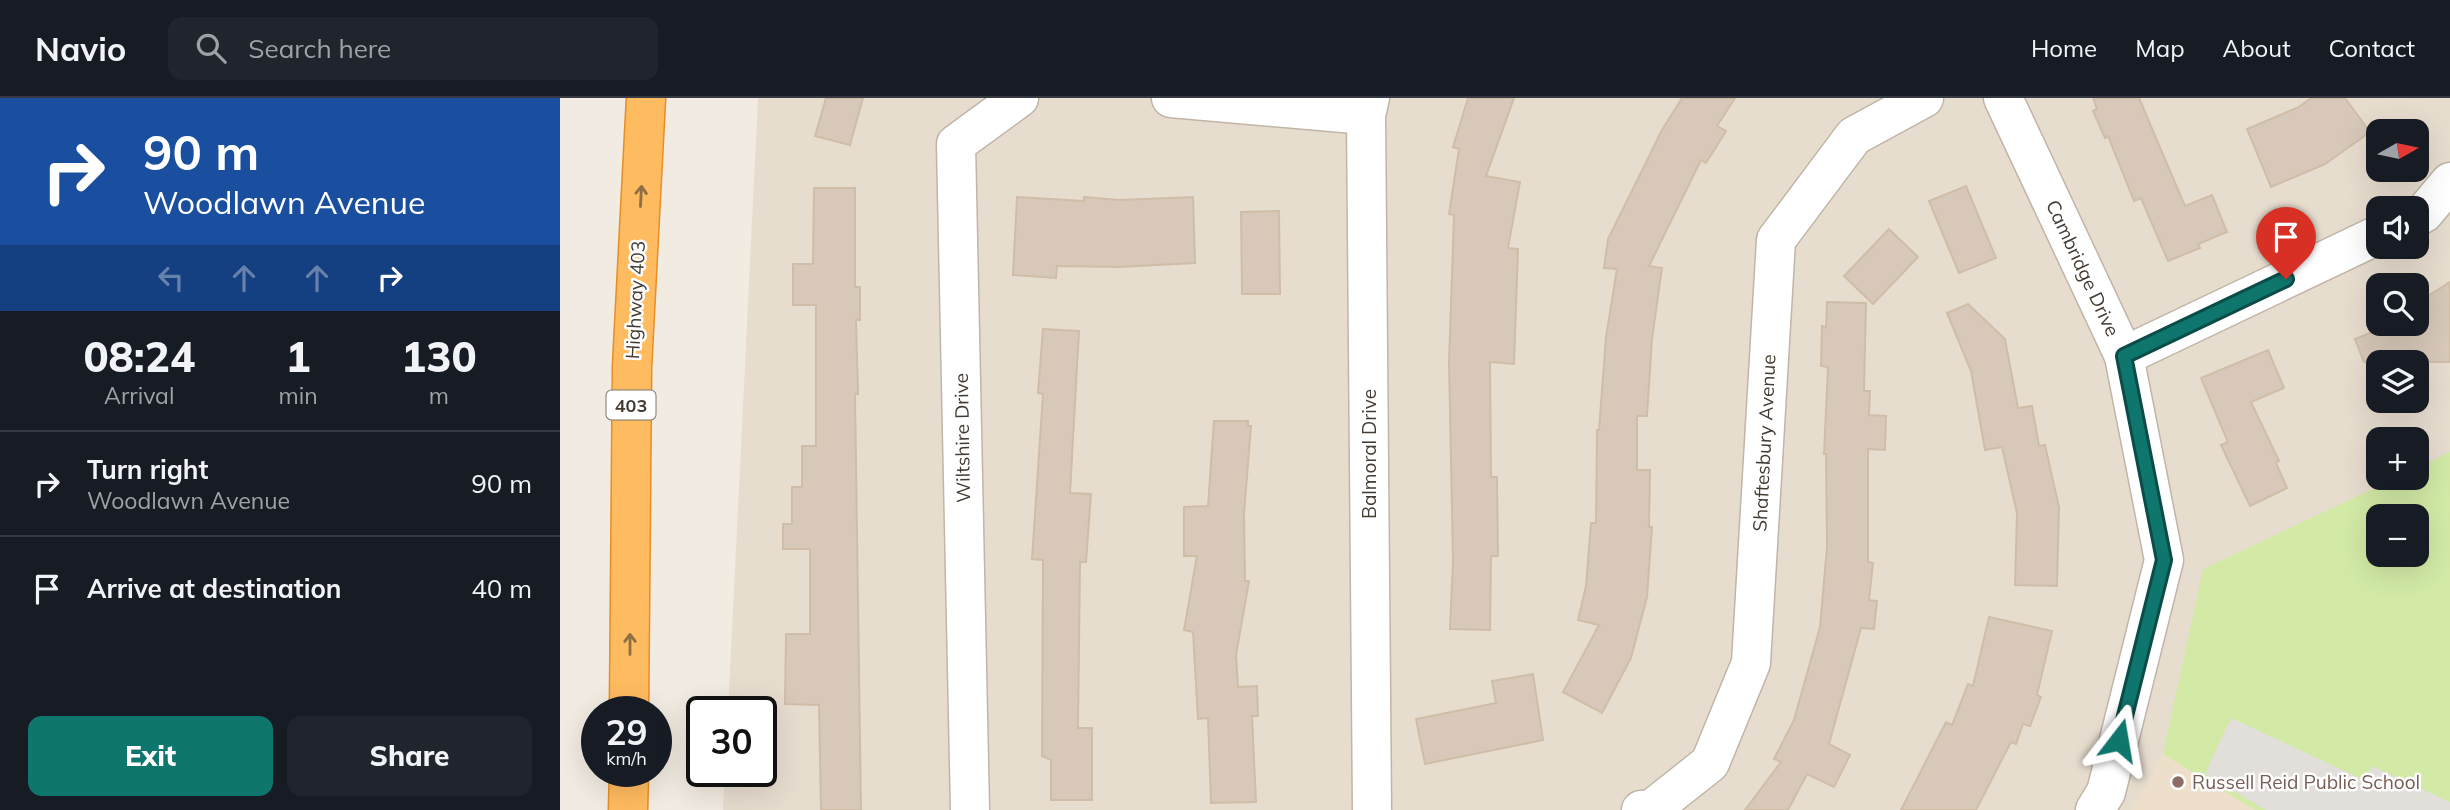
<!DOCTYPE html>
<html lang="en">
<head>
<meta charset="utf-8">
<style>
	body { margin:0; font-family:Mulish,sans-serif; background:#20242c; color:#f1f3f6; height:100vh; display:flex; flex-direction:column; font-size:26px; white-space:nowrap }
	* { box-sizing:border-box; margin:0 }
	p { font-size:23px; color:#9ea1a6 }
	.icon { flex:none; width:38px; height:38px; fill:none; stroke:currentColor; stroke-width:2; stroke-linecap:round; stroke-linejoin:round }
	.map { position:relative; flex:1; overflow:hidden }
	.details { display:flex; flex-direction:column; background:#171b24; width:560px }
	.details>* { flex:none }
	.guide { background:#1a4fa0; color:#fff; overflow:hidden }
	.needle { width:46px; rotate:81deg }
	.controls { position:absolute; left:1806px; top:21px; display:grid; gap:14px }
	.controls a { display:grid; place-items:center; width:63px; height:63px; border-radius:14px; background:#171b24; box-shadow:0 7px 28px #0002; font-size:35px }
	.speed { position:absolute; left:21px; top:598px; display:flex; gap:14px; font-size:35px; font-weight:700; text-align:center }
	.speed>* { display:grid; place-content:center; width:91px; height:91px; border-radius:50%; background:#171b24; box-shadow:0 7px 28px #0002; line-height:1 }
	.speed small { font-size:18px; font-weight:400 }
	.speed .limit { border:4px solid #111; border-radius:10px; background:#fff; color:#111 }
	.pin { position:absolute; display:grid; place-items:center; width:60px; height:60px; color:#fff; margin:-72px -30px; border-radius:50% 50% 50% 0; rotate:-45deg; box-shadow:0 0 7px #0007 }
	.pin .icon { rotate:45deg }
	.me { position:absolute; width:77px; margin:-38px; rotate:14deg; stroke-linejoin:round; filter:drop-shadow(0 0 5px #0008) }
	.turn { display:flex; align-items:center; gap:24px; height:147px; padding:0 28px; font-size:32px }
	.turn .icon { width:91px; height:91px; stroke-width:2.5 }
	.turn b { display:block; font-size:49px; line-height:60px }
	.lanes { display:flex; align-items:center; height:66px; padding:0 28px; background:#0003; justify-content:center; gap:35px; direction:ltr }
	.lanes .off { opacity:.35 }
	.eta { display:flex; justify-content:space-evenly; align-items:center; height:119px; text-align:center }
	.eta b { font-size:42px; font-weight:800; line-height:49px }
	.action { display:flex; gap:14px; margin-top:auto; padding:14px 28px }
	.action a { flex:1; height:80px; border-radius:14px; background:#0f766e; color:#fff; font-size:28px; font-weight:800; line-height:80px; text-align:center }
	.action a+a { background:#20242c; color:#f1f3f6 }
	ul { padding:0; list-style:none }
	li { display:flex; align-items:center; gap:21px; height:105px; padding:0 28px; border-top:2px solid #363941 }
	li div { flex:1 }
	li b { display:block; font-size:26px }
	li em { font-style:normal }
	header { display:flex; align-items:center; gap:42px; box-sizing:border-box; height:98px; padding:0 35px; background:#171b24; border-bottom:2px solid #363941 }
	header strong { font-size:33px }
	nav { display:flex; gap:38px; margin-inline-start:auto; font-size:24px }
	.search { width:490px; height:63px; background:#20242c; display:flex; align-items:center; gap:18px; box-sizing:border-box; padding:0 24px; border-radius:14px; color:#9ea1a6; font-size:26px }
	main { display:flex; flex:1; min-height:0 }
	.map>svg:first-child { display:block }
	.residential { fill:#e7ddcf; fill-rule:evenodd }
	.education { fill:#eddfc9 }
	.green { fill:#d2eaa6; fill-rule:evenodd }
	.parking { fill:#e2deda }
	.building { fill:#d7c8b9; stroke:#d0bda8; stroke-width:2 }
	.lines { fill:none; stroke-linecap:round; stroke-linejoin:round }
	.minor-casing { stroke:#c0b5a6; stroke-width:41 }
	.highway-casing { stroke:#e88e25; stroke-width:41 }
	.minor { stroke:#fff; stroke-width:38 }
	.highway { stroke:#ffbb5f; stroke-width:38 }
	.oneway { stroke:#8e6e44 }
	.route-casing { stroke:#0a4d48; stroke-width:18 }
	.route { stroke:#0f766e; stroke-width:12 }
	.education-dot { fill:#8d6e63; stroke:#fff; stroke-width:2.5 }
	.labels { text-anchor:middle; dominant-baseline:central; stroke-width:5; stroke-linejoin:round; paint-order:stroke }
	.shield { fill:#fff; stroke:#7b7670; stroke-width:2 }
	.shield-label { font-size:18px; font-weight:bold; fill:#433b32 }
	.street-label { font-size:19px; fill:#433b32; stroke:#fff }
	.education-label { font-size:19px; fill:#785e54; stroke:#fff; text-anchor:start }
</style>
</head>
<body>
<header>
<strong>Navio</strong>
<div class="search"><svg class="icon" aria-label="search" viewBox="0 0 24 24"><circle cx="10" cy="10" r="6"/><path d="M15 15l6 6"/></svg>Search here</div>
<nav><a>Home</a><a>Map</a><a>About</a><a>Contact</a></nav>
</header>
<main>
<section class="details">
<div class="guide">
<div class="turn"><svg class="icon" aria-label="right" viewBox="0 0 24 24"><path d="M7 20v-9h11M14 6l5 5-5 5"/></svg><div><b>90 m</b>Woodlawn Avenue</div></div>
<div class="lanes"><svg class="icon off" aria-label="left" viewBox="0 0 24 24"><path d="M17 20v-9H6M10 6l-5 5 5 5"/></svg><svg class="icon off" aria-label="ahead" viewBox="0 0 24 24"><path d="M12 20V5M6 11l6-6 6 6"/></svg><svg class="icon off" aria-label="ahead" viewBox="0 0 24 24"><path d="M12 20V5M6 11l6-6 6 6"/></svg><svg class="icon" aria-label="right" viewBox="0 0 24 24"><path d="M7 20v-9h11M14 6l5 5-5 5"/></svg></div>
</div>
<div class="eta">
<div><b>08:24</b><p>Arrival</p></div>
<div><b>1</b><p>min</p></div>
<div><b>130</b><p>m</p></div>
</div>
<ul>
<li><svg class="icon" aria-label="right" viewBox="0 0 24 24"><path d="M7 20v-9h11M14 6l5 5-5 5"/></svg><div><b>Turn right</b><p>Woodlawn Avenue</p></div><em>90 m</em></li>
<li><svg class="icon" aria-label="arrive" viewBox="0 0 24 24"><path d="M6 21V4h12l-3 4 3 4H6"/></svg><div><b>Arrive at destination</b></div><em>40 m</em></li>
</ul>
<div class="action"><a>Exit</a><a>Share</a></div>
</section>
<div class="map">
<svg width="1890" height="712" viewBox="0 0 1890 712">
	<rect width="100%" height="100%" fill="#f2ebe1"/>
	<!-- residential -->
	<path class="residential" d="M 198,0 L 1890,0 L 1890,712 L 163,712 L 165,674 L 201,674 L 201,614 L 168,614 ZM 1818,33 L 1857,33 L 1857,72 L 1818,72 ZM 1818,110 L 1857,110 L 1857,149 L 1818,149 ZM 1818,187 L 1857,187 L 1857,226 L 1818,226 ZM 1818,264 L 1857,264 L 1857,303 L 1818,303 ZM 1818,341 L 1857,341 L 1857,380 L 1818,380 ZM 1818,418 L 1857,418 L 1857,457 L 1818,457 Z"/>
	<!-- education -->
	<polygon class="education" points="1603,656 1695,712 1572,712"/>
	<!-- green -->
	<path class="green" d="M 1890,354 L 1890,712 L 1695,712 L 1603,656 L 1643,471 L 1836,380 L 1857,380 L 1857,370 ZM 1818,418 L 1857,418 L 1857,457 L 1818,457 Z"/>
	<!-- parking -->
	<polygon class="parking" points="1671,620 1804,682 1812,668 1890,704 1890,712 1706,712 1645,676"/>
	<!-- building -->
	<g class="building">
		<polygon points="266,0 303,0 290,47 255,38"/>
		<polygon points="908,0 954,0 926,78 960,84 948,150 958,151 954,266 930,264 931,379 937,379 938,458 931,458 930,532 890,531 893,463 889,264 894,117 889,116 899,51 893,49"/>
		<polygon points="1122,0 1175,0 1157,28 1166,33 1146,65 1141,62 1089,168 1102,170 1092,241 1087,318 1077,318 1077,372 1090,372 1089,429 1092,429 1087,499 1071,560 1042,615 1003,594 1039,527 1018,522 1026,488 1031,425 1036,425 1037,332 1039,332 1046,239 1057,171 1044,170 1048,141 1102,32"/>
		<polygon points="1533,0 1579,0 1625,108 1652,97 1667,134 1638,146 1640,150 1608,163 1581,100 1574,103 1548,38 1545,40 1533,13 1537,11"/>
		<polygon points="1751,0 1785,0 1810,34 1765,66 1711,89 1687,31 1739,9"/>
		<polygon points="1406,88 1436,160 1399,175 1369,103"/>
		<polygon points="254,90 295,90 295,189 300,189 300,222 296,222 298,296 295,296 301,712 261,712 259,607 225,606 226,536 250,536 250,451 223,451 223,426 232,426 232,389 242,389 242,348 256,348 256,207 233,207 233,166 253,166"/>
		<polygon points="457,99 524,103 524,99 560,102 633,99 635,165 558,169 497,168 496,180 453,177"/>
		<polygon points="719,113 720,196 682,196 681,114"/>
		<polygon points="1329,131 1358,159 1313,206 1284,178"/>
		<polygon points="1890,184 1890,264 1804,264 1795,241 1832,226 1857,226 1857,205"/>
		<polygon points="1267,204 1306,205 1304,293 1310,293 1309,317 1326,318 1325,352 1308,351 1308,464 1313,465 1309,502 1317,503 1314,531 1301,530 1269,646 1290,657 1274,689 1247,676 1228,712 1185,712 1221,664 1214,661 1234,622 1260,529 1267,449 1266,356 1264,356 1268,269 1261,268 1262,228 1266,229"/>
		<polygon points="1408,206 1445,241 1458,310 1472,308 1479,348 1485,347 1499,409 1497,488 1455,487 1457,415 1442,349 1425,352 1411,273 1387,215"/>
		<polygon points="483,231 519,233 510,395 531,396 526,464 520,464 518,630 532,630 532,702 491,702 491,662 482,658 483,462 472,461 483,296 478,295"/>
		<polygon points="1708,252 1724,290 1691,304 1719,363 1716,365 1727,390 1690,408 1661,347 1668,344 1641,280"/>
		<polygon points="654,323 688,323 688,328 691,328 684,416 685,483 689,483 676,557 678,589 697,588 698,618 692,618 696,704 651,705 648,620 638,621 633,534 624,532 637,458 624,458 624,409 648,408"/>
		<polygon points="1429,519 1492,533 1477,597 1481,599 1470,628 1463,626 1456,646 1451,644 1416,712 1341,712 1386,624 1392,627 1408,586 1413,588"/>
		<polygon points="973,576 983,642 865,666 856,621 936,605 932,583"/>
	</g>
	<g class="lines">
		<!-- minor casing -->
		<g class="minor-casing">
			<g id="minor">
				<polyline points="611,0 806,17"/>
				<polyline points="810,0 806,17 812,712"/>
				<polyline points="1443,0 1564,258 1604,462 1546,694 1535,712"/>
				<polyline points="1857,119 1864,115 1890,84"/>
				<polyline points="1564,258 1818,137"/>
				<polyline points="410,712 396,46 459,0"/>
				<polyline points="1081,712 1092,711 1150,665 1191,565 1216,142 1294,38 1364,0"/>
			</g>
		</g>
		<!-- highway casing -->
		<g class="highway-casing">
			<g id="highway">
				<polyline points="69,614 72,269 86,0"/>
				<polyline points="68,712 69,674"/>
			</g>
		</g>
		<!-- minor -->
		<use href="#minor" class="minor"/>
		<!-- highway -->
		<use href="#highway" class="highway"/>
	</g>
	<!-- one-way arrows -->
	<defs><path id="oneway-shaft" d="M-6 0H5M1.5-3L5.5 0L1.5 3" fill="none" stroke-width="1.6" stroke-linecap="round" stroke-linejoin="round" transform="scale(1.75)"/></defs>
	<g class="oneway">
		<use href="#oneway-shaft" transform="translate(81 98) rotate(-87)"/>
		<use href="#oneway-shaft" transform="translate(70 546) rotate(-90)"/>
	</g>
	<g class="lines">
		<!-- route casing -->
		<g class="route-casing">
			<polyline id="route" points="1559,642 1604,462 1564,258 1726,181"/>
		</g>
		<!-- route -->
		<use href="#route" class="route"/>
	</g>
	<!-- markers -->
	<circle class="education-dot" cx="1618" cy="684" r="7"/>
	<g class="labels">
		<!-- shield labels -->
		<rect class="shield" x="46.5" y="292.5" width="49" height="29" rx="5"/>
		<g class="shield-label">
			<text x="71" y="307">403</text>
		</g>
		<!-- street labels -->
		<g class="street-label">
			<text transform="translate(1523 170) rotate(65)">Cambridge Drive</text>
			<text transform="translate(75 202) rotate(-87)">Highway 403</text>
			<text transform="translate(402 340) rotate(-91)">Wiltshire Drive</text>
			<text transform="translate(1204 345) rotate(-87)">Shaftesbury Avenue</text>
			<text transform="translate(809 356) rotate(-90)">Balmoral Drive</text>
		</g>
		<!-- education labels -->
		<g class="education-label">
			<text x="1632" y="684">Russell Reid Public School</text>
		</g>
	</g>
</svg>
<div class="controls">
<a><svg class="needle" viewBox="-14 -14 28 28"><path d="M0-13l5 13h-10z" fill="#e53935"/><path d="M0 13l5-13h-10z" fill="#9ea1a6"/></svg></a>
<a><svg class="icon" aria-label="sound" viewBox="0 0 24 24"><path d="M4 9h4l5-4v14l-5-4H4zM17 9q2 3 0 6"/></svg></a>
<a><svg class="icon" aria-label="search" viewBox="0 0 24 24"><circle cx="10" cy="10" r="6"/><path d="M15 15l6 6"/></svg></a>
<a><svg class="icon" aria-label="layers" viewBox="0 0 24 24"><path d="M12 4l9 5-9 5-9-5zM3 14l9 5 9-5"/></svg></a>
<a>+</a>
<a>−</a>
</div>
<div class="speed"><div>29<small>km/h</small></div><div class="limit">30</div></div>
<div class="pin" style="left:1726px;top:181px;background:#d93025"><svg class="icon" aria-label="arrive" viewBox="0 0 24 24"><path d="M6 21V4h12l-3 4 3 4H6"/></svg></div>
<svg class="me" style="left:1559px;top:642px" viewBox="-20 -20 40 40"><path d="M0-17L14 15 0 8-14 15z" fill="#0f766e" stroke="#fff" stroke-width="4"/></svg>
</div>
</main>
</body>
</html>
